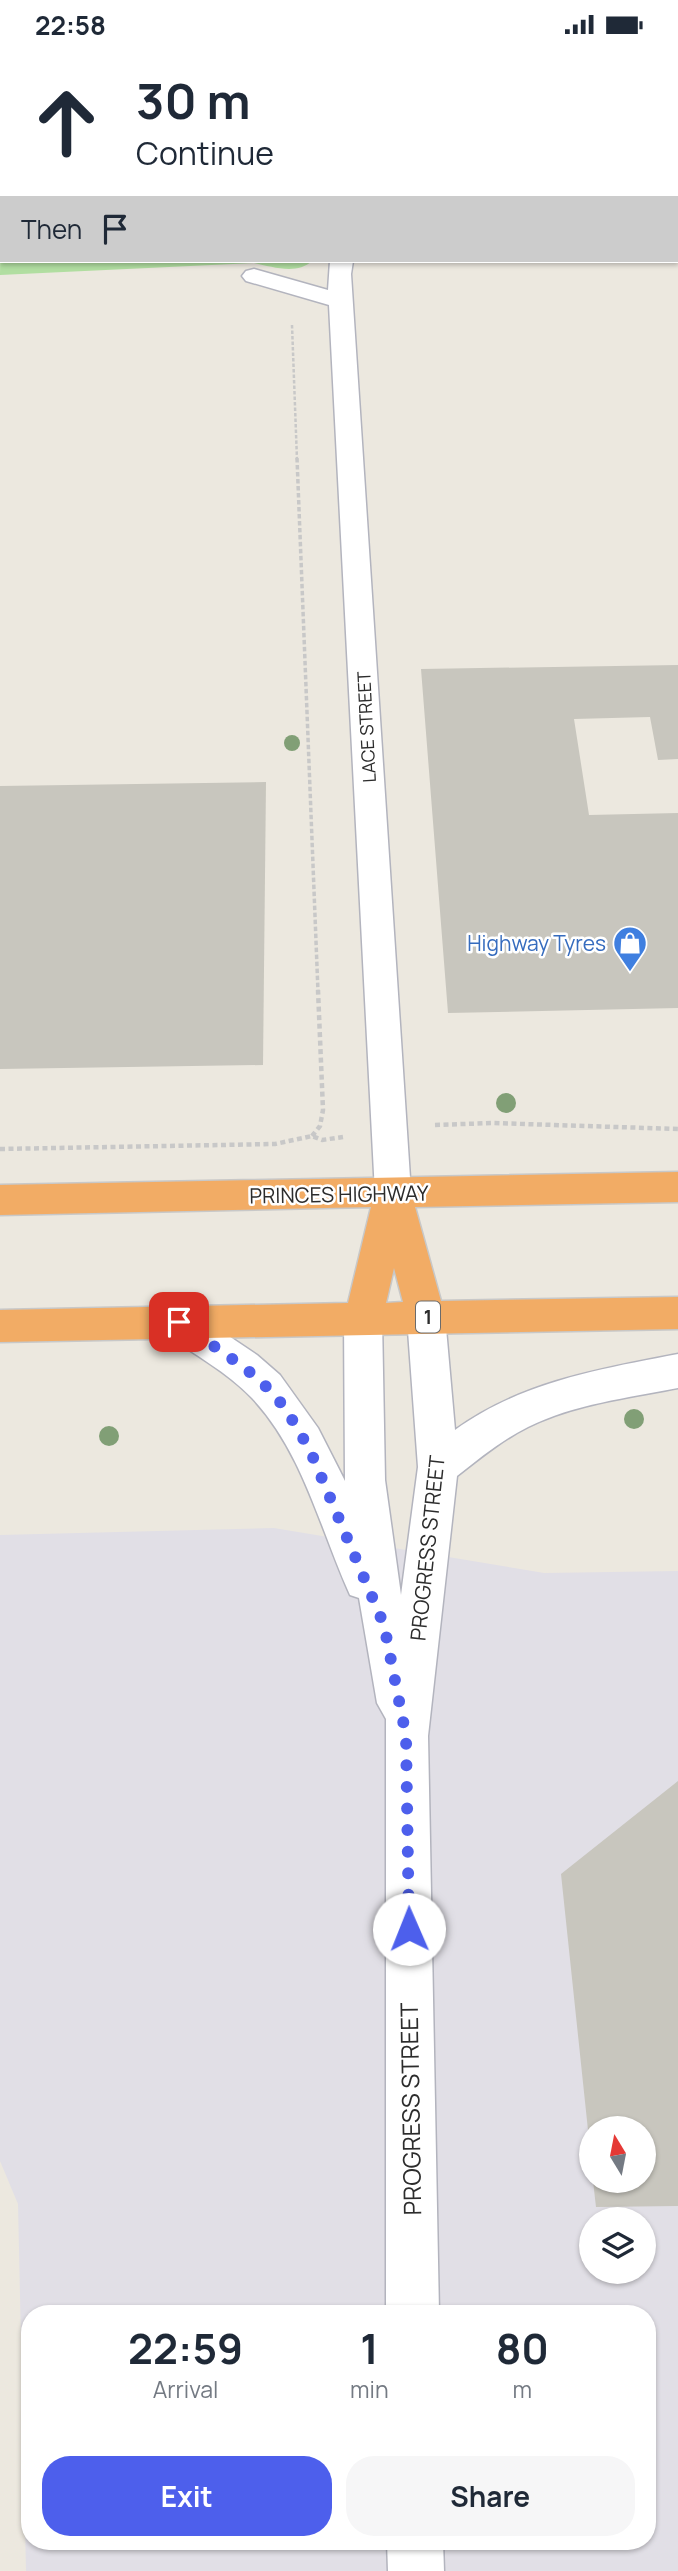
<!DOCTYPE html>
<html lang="en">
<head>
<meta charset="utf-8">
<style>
	body { margin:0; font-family:Manrope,sans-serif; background:#f6f6f7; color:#1f2937; height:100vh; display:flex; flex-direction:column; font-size:26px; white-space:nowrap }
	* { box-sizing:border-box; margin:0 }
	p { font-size:23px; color:#747a83 }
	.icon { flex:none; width:38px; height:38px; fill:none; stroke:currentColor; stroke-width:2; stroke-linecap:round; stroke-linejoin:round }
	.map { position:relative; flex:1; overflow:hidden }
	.details { position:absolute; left:21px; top:2256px; width:635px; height:245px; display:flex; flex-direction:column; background:#fff; border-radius:28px; box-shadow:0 2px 5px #0004 }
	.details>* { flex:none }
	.banner { position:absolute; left:0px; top:0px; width:679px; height:214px; box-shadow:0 2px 5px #0004; background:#fff; color:#1f2937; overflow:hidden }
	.needle { width:46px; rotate:350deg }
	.fabs { position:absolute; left:579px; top:2067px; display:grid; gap:14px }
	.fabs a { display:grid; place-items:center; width:77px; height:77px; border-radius:50%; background:#fff; box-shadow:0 2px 5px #0004; font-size:35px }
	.pin { position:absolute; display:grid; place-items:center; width:60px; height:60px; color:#fff; margin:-30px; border-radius:14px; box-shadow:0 4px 10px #0006 }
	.me { position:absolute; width:77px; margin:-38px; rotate:359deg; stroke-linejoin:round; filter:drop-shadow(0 0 5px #0008) }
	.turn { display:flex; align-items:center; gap:24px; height:147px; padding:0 21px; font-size:32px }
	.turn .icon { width:91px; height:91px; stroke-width:2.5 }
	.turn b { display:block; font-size:49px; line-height:60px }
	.then { display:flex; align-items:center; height:66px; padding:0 21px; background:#0003; gap:14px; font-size:26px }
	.eta { display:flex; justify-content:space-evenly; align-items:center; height:119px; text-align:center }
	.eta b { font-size:42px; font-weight:700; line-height:49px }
	.action { display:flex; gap:14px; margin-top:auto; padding:14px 21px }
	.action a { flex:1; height:80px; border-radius:28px; background:#4d5fec; color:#fff; font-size:28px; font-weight:700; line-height:80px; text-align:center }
	.action a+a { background:#f6f6f7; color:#1f2937 }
	.status { display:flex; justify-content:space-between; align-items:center; height:49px; padding:0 35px; background:#fff; direction:ltr }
	.status svg { height:19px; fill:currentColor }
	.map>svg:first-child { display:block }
	.industrial { fill:#e1dfe6; fill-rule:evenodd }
	.green { fill:#b1dea1 }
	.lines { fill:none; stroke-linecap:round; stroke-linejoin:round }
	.stream { fill:#7bc1e6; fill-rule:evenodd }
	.building { fill:#c8c6be }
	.minor-casing { stroke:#b3b4be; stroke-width:3 }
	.major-casing { stroke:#c8c8c8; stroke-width:3 }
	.highway-casing { stroke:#c8c8c8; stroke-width:3 }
	.path-far2 { stroke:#c8c8c8; stroke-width:2.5; stroke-dasharray:3.5 2; stroke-linecap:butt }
	.path-far1 { stroke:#c8c8c8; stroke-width:3.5; stroke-dasharray:4.5 2.5; stroke-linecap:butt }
	.path { stroke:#c8c8c8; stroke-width:4.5; stroke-dasharray:5 3.5; stroke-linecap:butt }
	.minor { fill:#fff; fill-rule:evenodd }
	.major { fill:#e6d26b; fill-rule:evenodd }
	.highway { fill:#f2ac65; fill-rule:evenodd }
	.tree { fill:#819f76 }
	.route { stroke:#4d5fec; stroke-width:12; stroke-dasharray:0 21.6 }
	.labels { text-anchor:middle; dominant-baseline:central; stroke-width:5; stroke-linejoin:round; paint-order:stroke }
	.far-street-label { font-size:18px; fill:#2c2c2c; stroke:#fff }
	.shield { fill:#fff; stroke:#6b6b6b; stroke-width:2 }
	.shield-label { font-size:19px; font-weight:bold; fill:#2c2c2c }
	.shop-label { font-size:21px; fill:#366cbe; stroke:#fff; text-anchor:end }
	.street-label { font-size:21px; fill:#2c2c2c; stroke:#fff }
	.near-street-label { font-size:24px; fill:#2c2c2c; stroke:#fff }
</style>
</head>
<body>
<div class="status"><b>22:58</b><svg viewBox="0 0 49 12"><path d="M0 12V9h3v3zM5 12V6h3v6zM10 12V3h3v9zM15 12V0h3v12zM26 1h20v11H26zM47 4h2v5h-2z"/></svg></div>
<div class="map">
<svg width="678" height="2522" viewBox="0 0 678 2522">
	<rect width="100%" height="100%" fill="#ece8df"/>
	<!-- industrial -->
	<path class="industrial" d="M 274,1479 L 544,1524 L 678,1522 L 678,2522 L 26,2522 L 18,2155 L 0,2112 L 0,1486 ZM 592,2079 L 644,2079 L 644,2132 L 592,2132 ZM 592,2170 L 644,2170 L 644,2222 L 592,2222 ZM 30,2264 L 648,2264 L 648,2492 L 30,2492 Z"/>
	<!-- green -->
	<g class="green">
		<polygon points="180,0 678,0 678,25 677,2 176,2"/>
		<path d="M 2,61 L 2,212 L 312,212 C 297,226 273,218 254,214 L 0,226 Z"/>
	</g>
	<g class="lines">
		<!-- stream -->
		<g class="stream">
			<polygon points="498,0 511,0 497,2"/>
			<rect x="0" y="191" width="2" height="6"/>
		</g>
	</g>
	<!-- building -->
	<g class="building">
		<polygon points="678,616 678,710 658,711 650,668 574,670 589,766 678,764 678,959 448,964 421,620"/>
		<polygon points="266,733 263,1016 0,1020 0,737"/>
		<polygon points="678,1732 678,2157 596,2158 593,2132 644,2132 644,2079 592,2079 590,2100 561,1825"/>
	</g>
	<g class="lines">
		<!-- minor casing -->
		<g class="minor-casing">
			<g id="minor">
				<polygon points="330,212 353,212 351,225 411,1144 406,1154 393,1159 380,1154 375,1144 329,256 246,232 242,227 246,222 254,220 328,241"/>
				<path d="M 426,1252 L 440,1257 L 445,1268 L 455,1381 C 521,1333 600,1320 678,1305 L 678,1339 C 628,1349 574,1355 528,1378 C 502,1391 480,1409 457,1427 L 428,1687 L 439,2264 L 386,2264 L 386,1670 L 377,1654 L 359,1549 L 350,1546 C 320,1480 303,1403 252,1349 C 227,1323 195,1306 165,1285 L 160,1274 L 165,1263 L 179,1258 L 193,1263 L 257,1306 L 280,1326 L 318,1379 L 345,1432 L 344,1270 L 349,1259 L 363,1254 L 377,1259 L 382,1270 L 385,1431 L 401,1546 L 418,1418 L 407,1268 L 412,1257 Z"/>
				<polygon points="387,2492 443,2492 444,2522 388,2522"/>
			</g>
		</g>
		<!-- major casing -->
		<g class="major-casing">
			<g id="major">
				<polygon points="167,0 190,0 166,2"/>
				<polygon points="0,55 2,55 0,68"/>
			</g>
		</g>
		<!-- highway casing -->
		<g class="highway-casing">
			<path id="highway" d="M 678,1123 L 678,1153 L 415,1158 L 441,1252 L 678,1248 L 678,1280 L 0,1293 L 0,1261 L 348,1254 L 371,1158 L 0,1166 L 0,1136 ZM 394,1219 L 403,1253 L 386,1254 Z"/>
		</g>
		<!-- path-far2 -->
		<g class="path-far2">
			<polyline points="348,2 350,0"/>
			<polyline points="292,276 297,411"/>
		</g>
		<!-- path-far1 -->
		<polyline class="path-far1" points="297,409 318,943"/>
		<!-- path -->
		<g class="path">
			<polyline points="435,1076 493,1074 678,1080"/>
			<polyline points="312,1087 320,1077 323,1061 318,941"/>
			<polyline points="0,1100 275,1095 312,1087 322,1091 343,1088"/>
		</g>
		<!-- minor -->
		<use href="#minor" class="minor"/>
		<!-- major -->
		<use href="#major" class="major"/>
		<!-- highway -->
		<use href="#highway" class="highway"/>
	</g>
	<!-- trees -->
	<g class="tree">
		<circle cx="292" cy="694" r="8"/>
		<circle cx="506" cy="1054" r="10"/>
		<circle cx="634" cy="1370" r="10"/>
		<circle cx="109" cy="1387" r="10"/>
	</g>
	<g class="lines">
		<!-- route -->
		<path class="route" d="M 179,1273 C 210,1296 250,1318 276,1348 C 289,1363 298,1382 309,1399 L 384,1576 L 406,1687 L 409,1880"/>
	</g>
	<!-- icons -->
	<defs>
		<g id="shop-pin" transform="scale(1.75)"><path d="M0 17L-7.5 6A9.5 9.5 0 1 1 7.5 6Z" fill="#3f7fe0" stroke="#fff"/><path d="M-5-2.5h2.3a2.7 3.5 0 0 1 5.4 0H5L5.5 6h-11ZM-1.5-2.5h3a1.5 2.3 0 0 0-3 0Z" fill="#fff"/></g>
	</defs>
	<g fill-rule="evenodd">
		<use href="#shop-pin" x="630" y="894"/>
	</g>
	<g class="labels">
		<!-- far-street labels -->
		<g class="far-street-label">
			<text transform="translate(366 678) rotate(-93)">LACE STREET</text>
		</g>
		<!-- shield labels -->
		<rect class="shield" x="416" y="1252.5" width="24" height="31" rx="5"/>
		<g class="shield-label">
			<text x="428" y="1268">1</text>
		</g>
		<!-- shop labels -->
		<g class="shop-label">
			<text x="606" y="894">Highway Tyres</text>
		</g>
		<!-- street labels -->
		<g class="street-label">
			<text transform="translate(339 1145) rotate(-1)">PRINCES HIGHWAY</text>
			<text transform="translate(427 1499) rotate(-84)">PROGRESS STREET</text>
		</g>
		<!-- near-street labels -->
		<g class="near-street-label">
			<text transform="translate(410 2060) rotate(-91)">PROGRESS STREET</text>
		</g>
	</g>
</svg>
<div class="fabs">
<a><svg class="needle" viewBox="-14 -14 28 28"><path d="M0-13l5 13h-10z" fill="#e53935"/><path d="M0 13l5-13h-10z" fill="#747a83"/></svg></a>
<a><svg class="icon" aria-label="layers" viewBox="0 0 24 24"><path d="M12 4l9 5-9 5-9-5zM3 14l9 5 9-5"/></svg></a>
</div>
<div class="pin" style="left:179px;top:1273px;background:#d93025"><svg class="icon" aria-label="arrive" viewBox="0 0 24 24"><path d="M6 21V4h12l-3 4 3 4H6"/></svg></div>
<svg class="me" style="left:409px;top:1880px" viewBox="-20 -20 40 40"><circle r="19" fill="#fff"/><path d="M0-13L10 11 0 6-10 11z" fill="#4d5fec"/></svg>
<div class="banner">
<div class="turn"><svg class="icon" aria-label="ahead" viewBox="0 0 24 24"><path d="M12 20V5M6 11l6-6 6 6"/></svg><div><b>30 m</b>Continue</div></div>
<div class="then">Then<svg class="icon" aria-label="arrive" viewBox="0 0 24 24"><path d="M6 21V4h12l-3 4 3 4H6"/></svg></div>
</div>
<section class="details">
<div class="eta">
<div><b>22:59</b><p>Arrival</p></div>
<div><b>1</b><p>min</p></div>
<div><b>80</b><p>m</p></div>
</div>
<div class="action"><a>Exit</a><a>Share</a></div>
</section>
</div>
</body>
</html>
